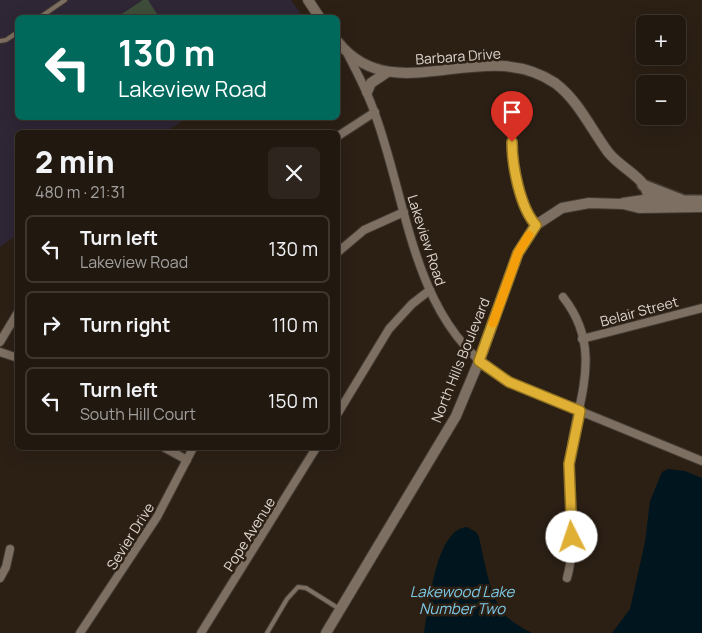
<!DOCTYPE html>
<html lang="en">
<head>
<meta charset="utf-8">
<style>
	body { margin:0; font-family:Manrope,sans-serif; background:#2d251e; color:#f1f3f6; height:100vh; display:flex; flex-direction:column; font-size:19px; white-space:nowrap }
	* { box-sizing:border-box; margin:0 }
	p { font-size:16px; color:#a2a09f }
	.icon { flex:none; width:28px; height:28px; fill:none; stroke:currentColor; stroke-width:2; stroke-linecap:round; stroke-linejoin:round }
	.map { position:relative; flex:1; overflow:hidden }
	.drawer { position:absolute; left:15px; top:130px; width:325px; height:320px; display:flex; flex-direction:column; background:#211810; border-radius:8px; box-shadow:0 5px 20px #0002,0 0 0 1px #3e3730 }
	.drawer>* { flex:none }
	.top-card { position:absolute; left:15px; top:15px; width:325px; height:105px; border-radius:8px; box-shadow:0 5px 20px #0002,0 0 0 1px #3e3730; background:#00695c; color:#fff; overflow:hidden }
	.buttons { position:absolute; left:636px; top:15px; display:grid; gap:10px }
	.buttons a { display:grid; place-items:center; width:50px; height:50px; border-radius:8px; background:#211810; box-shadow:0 5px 20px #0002,0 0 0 1px #3e3730; font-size:25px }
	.pin { position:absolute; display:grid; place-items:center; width:42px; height:42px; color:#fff; margin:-51px -21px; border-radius:50% 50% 50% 0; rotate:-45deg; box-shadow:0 0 5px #0007 }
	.pin .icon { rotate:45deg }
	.me { position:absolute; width:55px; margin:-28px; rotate:356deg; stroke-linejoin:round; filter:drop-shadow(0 0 4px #0008) }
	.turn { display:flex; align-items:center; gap:18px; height:105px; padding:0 20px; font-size:22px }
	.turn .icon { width:65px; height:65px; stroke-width:2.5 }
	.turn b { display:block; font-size:35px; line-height:42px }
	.round { display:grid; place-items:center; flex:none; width:52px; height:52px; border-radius:8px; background:#2d251e }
	.headline { display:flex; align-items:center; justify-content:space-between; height:85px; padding:0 20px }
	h1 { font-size:30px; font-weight:800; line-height:38px }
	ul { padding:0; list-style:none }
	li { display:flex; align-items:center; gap:15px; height:68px; margin:0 10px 8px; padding:0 10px; border:2px solid #3e3730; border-radius:8px }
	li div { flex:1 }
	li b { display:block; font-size:19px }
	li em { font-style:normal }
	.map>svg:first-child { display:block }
	.education { fill:#2f2636 }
	.green { fill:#3e4d3a }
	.water { fill:#00151e }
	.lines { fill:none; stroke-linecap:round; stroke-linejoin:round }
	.service-casing { stroke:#443b33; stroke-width:6 }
	.minor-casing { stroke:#443b33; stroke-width:10 }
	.tertiary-casing { stroke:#443b33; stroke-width:12 }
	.secondary-casing { stroke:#443b33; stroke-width:14 }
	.service { stroke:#7d6f61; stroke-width:4 }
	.minor { stroke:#7d6f61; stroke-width:8 }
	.tertiary { stroke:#7d6f61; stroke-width:10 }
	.secondary { stroke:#7d6f61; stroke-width:11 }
	.route-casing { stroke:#917222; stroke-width:12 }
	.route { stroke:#dfb034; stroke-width:9 }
	.slow { stroke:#f59e0b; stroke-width:9 }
	.labels { text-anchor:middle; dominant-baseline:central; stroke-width:5; stroke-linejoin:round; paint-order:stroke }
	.street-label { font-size:14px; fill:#ded6cf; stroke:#2c2015 }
	.water-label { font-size:15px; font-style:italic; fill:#7ccae8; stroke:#2c2015 }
</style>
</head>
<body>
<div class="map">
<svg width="702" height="633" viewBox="0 0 702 633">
	<rect width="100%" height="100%" fill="#2c2015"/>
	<!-- education -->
	<polygon class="education" points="0,0 291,0 303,17 18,18 18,118 187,118 165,132 18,132 17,235 0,247"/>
	<!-- green -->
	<polygon class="green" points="143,0 148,0 159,17 117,17"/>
	<!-- water -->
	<g class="water">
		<polygon points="668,469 685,471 702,478 702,633 612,633 630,609 645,542 650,501 662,472"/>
		<path d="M 467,527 L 476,532 L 479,537 C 484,559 489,592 502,611 C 508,620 522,628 532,633 L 424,633 C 429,608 435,529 467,527 Z"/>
	</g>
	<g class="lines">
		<!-- service casing -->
		<g class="service-casing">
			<g id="service">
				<polyline points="39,18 65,0"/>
				<polyline points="0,41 6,40 18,32"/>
				<polyline points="267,633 287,599 298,587 306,588 338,608"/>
			</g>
		</g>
		<!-- minor casing -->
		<g class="minor-casing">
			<g id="minor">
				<path d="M 348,55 C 358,74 368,93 375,114 C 409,206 413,328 509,382 L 702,461"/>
				<polyline points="338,136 375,112"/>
				<path d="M 512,142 C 512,165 520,208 536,225"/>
				<polyline points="338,252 364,230 404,212"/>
				<path d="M 563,297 C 609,355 571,410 569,471 C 568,507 577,543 567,578"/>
				<polyline points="582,339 702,308"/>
				<polyline points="0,342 18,312"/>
				<polyline points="0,352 18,358"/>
				<polyline points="338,413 389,329 412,304 430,290"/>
				<polyline points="165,448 187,460"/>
				<polyline points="0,578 6,567 10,549"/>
				<polyline points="80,633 157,517 193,448"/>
				<polyline points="201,633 316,448"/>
			</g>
		</g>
		<!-- tertiary casing -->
		<g class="tertiary-casing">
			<g id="tertiary">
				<polyline points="308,0 320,18"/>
				<path d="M 338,42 C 394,112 483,34 555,83 C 578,100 591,129 608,152 C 618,165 635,173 644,185 C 646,189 648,195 650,199"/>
				<polyline points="367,92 371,83 386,73"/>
				<polyline points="623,203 650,199 678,200"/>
				<polyline points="326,633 456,416 479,361 518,253 536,225 562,208 589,203 623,204 639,208 702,207"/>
			</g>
		</g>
		<!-- secondary casing -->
		<g class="secondary-casing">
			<polyline id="secondary" points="643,185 684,201 702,201"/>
		</g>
		<!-- service -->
		<use href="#service" class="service"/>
		<!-- minor -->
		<use href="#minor" class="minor"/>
		<!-- tertiary -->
		<use href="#tertiary" class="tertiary"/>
		<!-- secondary -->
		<use href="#secondary" class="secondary"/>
	</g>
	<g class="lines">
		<!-- route casing -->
		<g class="route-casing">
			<path id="route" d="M 512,142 C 512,165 520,208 536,225 L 518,253 L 479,361 L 509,382 L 580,411 L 569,464 L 572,537"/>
		</g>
		<!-- route -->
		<use href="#route" class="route"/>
		<!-- slow -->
		<polyline class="slow" points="493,323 518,253 529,235"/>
	</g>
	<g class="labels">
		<!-- street labels -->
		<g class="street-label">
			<text transform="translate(458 56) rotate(-4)">Barbara Drive</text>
			<text transform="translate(427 240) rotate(72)">Lakeview Road</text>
			<text transform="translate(639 311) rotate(-15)">Belair Street</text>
			<text transform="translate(460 360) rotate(-68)">North Hills Boulevard</text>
			<text transform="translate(249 534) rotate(-58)">Pope Avenue</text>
			<text transform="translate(130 536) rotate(-58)">Sevier Drive</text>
		</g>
		<!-- water labels -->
		<g class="water-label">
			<text x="462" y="591">Lakewood Lake<tspan x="462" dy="17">Number Two</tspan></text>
		</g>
	</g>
</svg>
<div class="buttons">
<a>+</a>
<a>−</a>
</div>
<div class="pin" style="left:512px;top:142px;background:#d93025"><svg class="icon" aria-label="arrive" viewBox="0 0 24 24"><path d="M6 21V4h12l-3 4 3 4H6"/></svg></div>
<svg class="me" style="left:572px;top:537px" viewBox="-20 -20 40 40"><circle r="19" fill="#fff"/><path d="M0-13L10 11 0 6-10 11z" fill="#dfb034"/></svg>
<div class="top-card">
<div class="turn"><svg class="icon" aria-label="left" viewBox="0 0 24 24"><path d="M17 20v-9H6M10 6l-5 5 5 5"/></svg><div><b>130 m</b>Lakeview Road</div></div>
</div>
<section class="drawer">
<div class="headline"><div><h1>2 min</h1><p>480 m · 21:31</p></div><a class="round"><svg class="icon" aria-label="close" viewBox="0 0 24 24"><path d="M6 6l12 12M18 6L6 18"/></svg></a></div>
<ul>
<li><svg class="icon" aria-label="left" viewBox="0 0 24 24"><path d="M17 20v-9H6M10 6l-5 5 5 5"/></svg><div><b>Turn left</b><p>Lakeview Road</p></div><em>130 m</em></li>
<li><svg class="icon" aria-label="right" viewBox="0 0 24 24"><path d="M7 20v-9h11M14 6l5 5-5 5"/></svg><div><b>Turn right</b></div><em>110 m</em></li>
<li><svg class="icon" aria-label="left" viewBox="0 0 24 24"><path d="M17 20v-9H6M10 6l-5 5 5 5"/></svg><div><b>Turn left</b><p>South Hill Court</p></div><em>150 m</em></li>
</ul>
</section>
</div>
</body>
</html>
